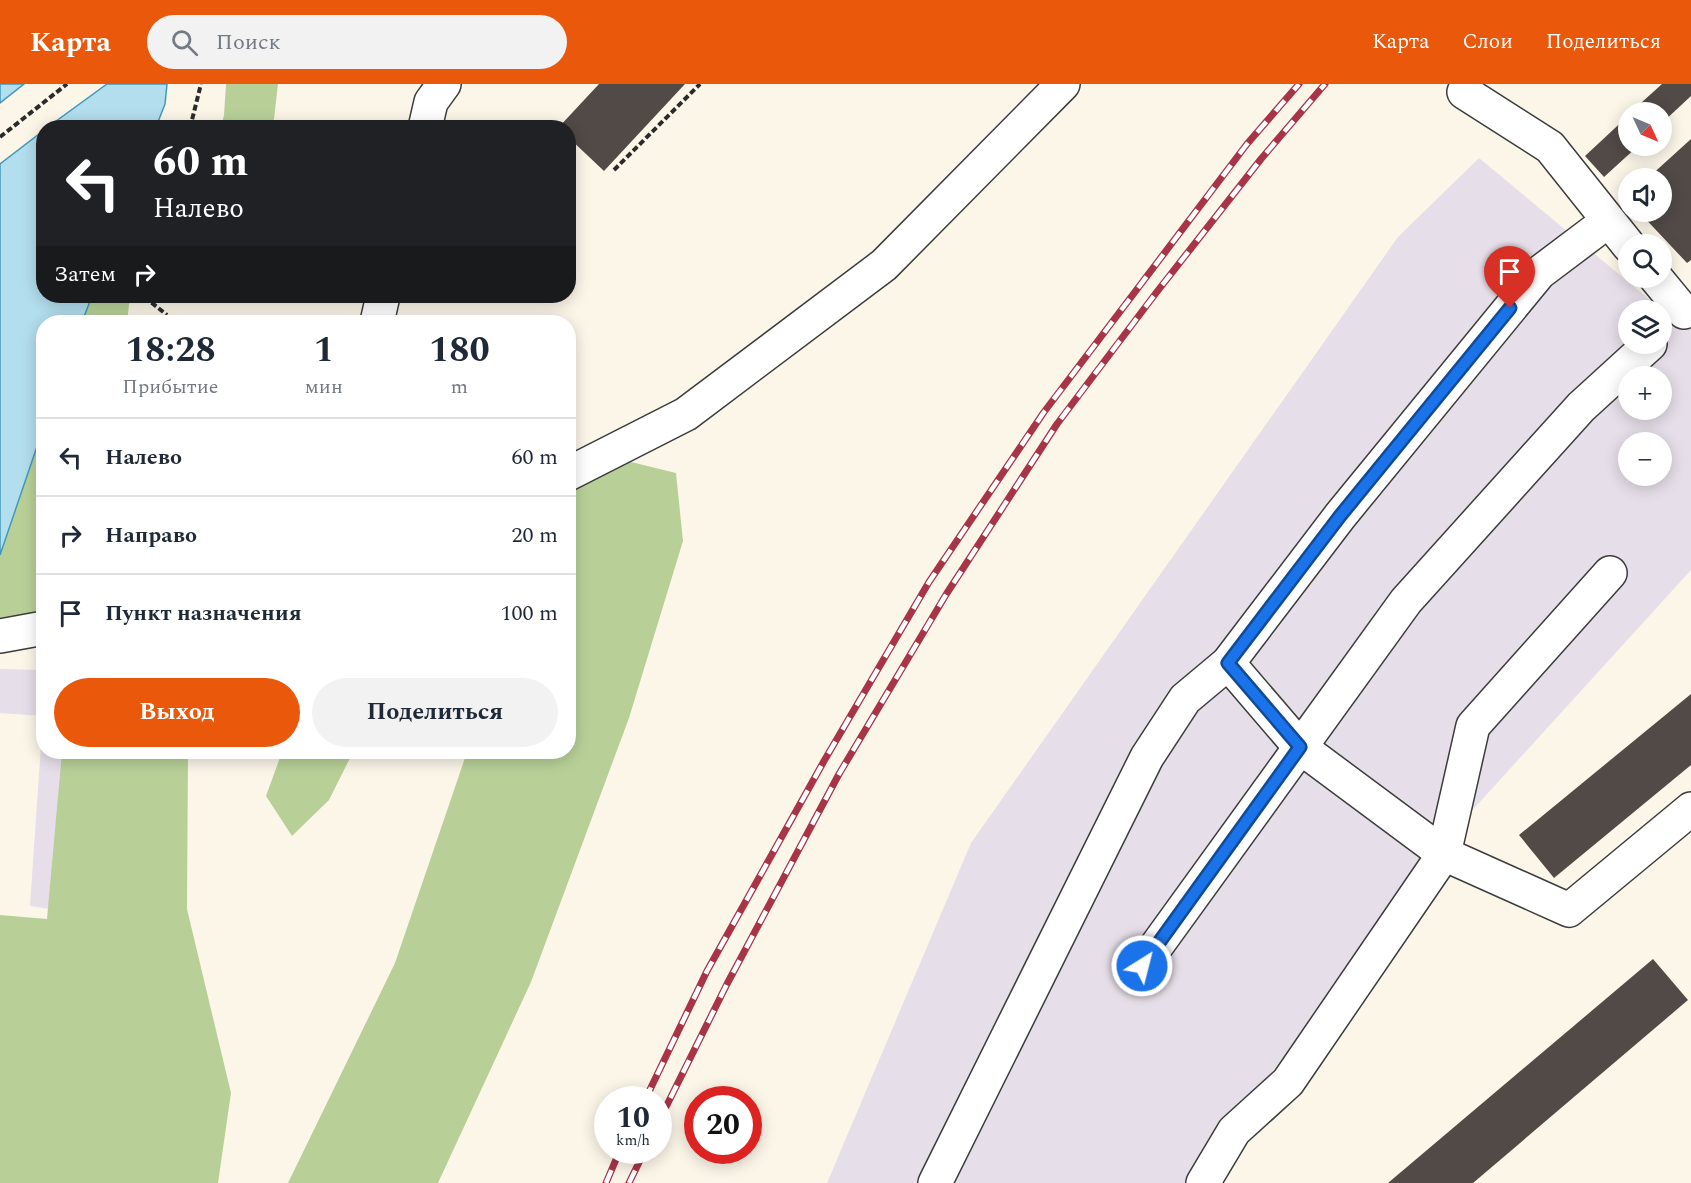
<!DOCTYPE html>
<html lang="ru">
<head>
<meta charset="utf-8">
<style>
	body { margin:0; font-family:Spectral,serif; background:#f2f2f3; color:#1f2937; height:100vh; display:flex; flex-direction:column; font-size:22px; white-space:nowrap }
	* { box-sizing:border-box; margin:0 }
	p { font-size:20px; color:#747a83 }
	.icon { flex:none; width:33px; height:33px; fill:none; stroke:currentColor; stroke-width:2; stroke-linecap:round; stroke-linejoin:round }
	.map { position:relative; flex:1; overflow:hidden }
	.panel { position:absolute; left:36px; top:231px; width:540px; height:444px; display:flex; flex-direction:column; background:#fff; border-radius:24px; box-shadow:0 3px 15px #0003 }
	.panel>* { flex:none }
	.banner { position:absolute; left:36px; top:36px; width:540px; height:183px; border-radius:24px; box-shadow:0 3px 15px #0003; background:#202124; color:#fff; overflow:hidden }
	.needle { width:39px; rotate:134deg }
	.buttons { position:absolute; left:1618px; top:18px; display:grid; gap:12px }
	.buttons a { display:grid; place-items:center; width:54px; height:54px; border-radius:50%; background:#fff; box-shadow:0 3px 15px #0003; font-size:30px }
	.speed { position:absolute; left:594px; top:1002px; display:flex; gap:12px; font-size:30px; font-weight:700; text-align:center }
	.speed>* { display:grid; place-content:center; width:78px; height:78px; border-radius:50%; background:#fff; box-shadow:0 3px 15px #0003; line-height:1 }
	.speed small { font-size:15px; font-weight:400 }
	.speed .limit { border:9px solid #d22; background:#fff; color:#111 }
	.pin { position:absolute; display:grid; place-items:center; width:51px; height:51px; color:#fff; margin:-62px -26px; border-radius:50% 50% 50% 0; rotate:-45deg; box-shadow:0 0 6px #0007 }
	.pin .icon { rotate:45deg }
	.me { position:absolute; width:66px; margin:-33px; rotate:36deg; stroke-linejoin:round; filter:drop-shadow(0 0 4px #0008) }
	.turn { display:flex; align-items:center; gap:21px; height:126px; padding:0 18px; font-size:27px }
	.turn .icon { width:78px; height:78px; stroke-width:2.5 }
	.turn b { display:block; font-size:42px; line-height:51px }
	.then { display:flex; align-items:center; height:57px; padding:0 18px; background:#0003; gap:12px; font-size:22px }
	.eta { display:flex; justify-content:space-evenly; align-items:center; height:102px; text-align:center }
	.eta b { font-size:36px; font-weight:700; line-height:42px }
	.primary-button { display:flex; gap:12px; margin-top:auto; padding:12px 18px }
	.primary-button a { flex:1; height:69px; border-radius:36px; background:#ea580c; color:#fff; font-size:24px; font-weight:700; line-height:69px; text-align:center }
	.primary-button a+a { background:#f2f2f3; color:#1f2937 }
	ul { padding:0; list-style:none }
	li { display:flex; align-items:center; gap:18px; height:78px; padding:0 18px; border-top:2px solid #e0e1e3 }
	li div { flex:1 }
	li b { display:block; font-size:22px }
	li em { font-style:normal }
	header { display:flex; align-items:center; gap:36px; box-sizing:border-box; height:84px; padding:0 30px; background:#ea580c; color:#fff }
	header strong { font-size:28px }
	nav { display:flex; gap:33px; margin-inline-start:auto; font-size:21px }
	.search { width:420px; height:54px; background:#f2f2f3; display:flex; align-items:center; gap:15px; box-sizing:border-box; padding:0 21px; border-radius:33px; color:#747a83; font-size:22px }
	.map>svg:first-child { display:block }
	.industrial { fill:#e6dee8; fill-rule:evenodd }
	.forest { fill:#b8d098 }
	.water { fill:#b3deed; stroke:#49b; stroke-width:1.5 }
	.building { fill:#514a47 }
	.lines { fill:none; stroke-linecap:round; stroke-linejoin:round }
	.minor-casing { stroke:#3c3c3c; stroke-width:36 }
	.path { stroke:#2b2b2b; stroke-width:4; stroke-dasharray:6 3; stroke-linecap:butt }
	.minor { stroke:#fff; stroke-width:33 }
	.rail-casing { stroke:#a73447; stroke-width:7 }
	.rail { stroke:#fff; stroke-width:4.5; stroke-dasharray:14; stroke-linecap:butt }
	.route-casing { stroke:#114b97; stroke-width:15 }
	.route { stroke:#1a73e8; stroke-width:10 }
</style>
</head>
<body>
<header>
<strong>Карта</strong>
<div class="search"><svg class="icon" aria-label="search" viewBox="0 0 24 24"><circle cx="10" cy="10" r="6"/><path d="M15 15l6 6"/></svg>Поиск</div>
<nav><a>Карта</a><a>Слои</a><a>Поделиться</a></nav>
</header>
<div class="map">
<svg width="1691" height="1099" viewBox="0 0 1691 1099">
	<rect width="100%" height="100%" fill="#fcf6e9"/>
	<!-- industrial -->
	<g class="industrial">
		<path d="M 1479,74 L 1662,226 L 1629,226 L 1629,260 L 1662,260 L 1662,227 L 1665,228 L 1691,209 L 1691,486 L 1437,765 L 1190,1099 L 827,1099 L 971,759 L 1398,153 ZM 1629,292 L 1662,292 L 1662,326 L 1629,326 ZM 1629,358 L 1662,358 L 1662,392 L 1629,392 Z"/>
		<polygon points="0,585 43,586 44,668 78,668 69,828 30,822 43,632 0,629"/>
	</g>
	<!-- forest -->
	<g class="forest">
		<polygon points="226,0 278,0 274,35 269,43 221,43 224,31"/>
		<polygon points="92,212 130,212 127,238 82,238"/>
		<polygon points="43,345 43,532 0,534 0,471"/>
		<polygon points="611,373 676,389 683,457 629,634 531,898 438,1099 288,1099 395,879 467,668 568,668 569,409"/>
		<polygon points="62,668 188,668 187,825 231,1009 218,1099 0,1099 0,831 47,835"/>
		<polygon points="282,668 353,668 329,716 292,752 266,712"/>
	</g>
	<!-- water -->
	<g class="water">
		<polygon points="0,0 24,0 0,19"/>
		<polygon points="107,0 167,0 165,20 156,43 48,43"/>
		<polygon points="43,47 44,212 92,212 82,238 44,238 43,345 0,471 0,80"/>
	</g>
	<!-- building -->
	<g class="building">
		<polygon points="599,0 685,0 604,87 568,53 568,44 558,44"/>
		<polygon points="1662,0 1691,0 1691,12 1662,39 1662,28 1631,28"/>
		<polygon points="1629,31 1629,62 1638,62 1604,93 1585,72"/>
		<polygon points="1691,55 1691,176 1687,179 1639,128 1662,128 1662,94 1648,94"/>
		<polygon points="1691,610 1691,681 1554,794 1519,751"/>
		<polygon points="1653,875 1688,916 1473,1099 1388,1099"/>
	</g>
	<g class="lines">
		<!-- minor casing -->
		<g class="minor-casing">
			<g id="minor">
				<polyline points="1464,8 1550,63 1629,162"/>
				<polyline points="425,44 431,18 444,0"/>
				<polyline points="1656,194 1684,228"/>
				<polyline points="377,238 383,212"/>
				<polyline points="568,390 686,330 884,181 1063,0"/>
				<polyline points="0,552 44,544"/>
				<polyline points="1228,579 1300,663 1444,770 1569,826 1691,725"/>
				<polyline points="1142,882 1406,517 1581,323 1650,260"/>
				<polyline points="935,1099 1147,673 1185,615 1228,579 1340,432 1539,189 1608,137"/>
				<polyline points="1203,1099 1234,1047 1288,998 1444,770 1473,642 1610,489"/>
			</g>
		</g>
		<!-- path -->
		<g class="path">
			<polyline points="190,44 201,0"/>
			<polyline points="0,53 67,0"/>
			<polyline points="614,86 700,0"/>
			<polyline points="148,212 147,215 167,231"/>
		</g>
		<!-- minor -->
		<use href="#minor" class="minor"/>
		<!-- rail casing -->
		<g class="rail-casing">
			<g id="rail">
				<polyline points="645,1016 707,887 824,677 929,498 1044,328 1247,60 1299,0"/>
				<polyline points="658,1039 727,900 839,690 947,509 1057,340 1156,209 1261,75 1325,0"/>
				<polyline points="606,1099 620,1066"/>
				<polyline points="629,1099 645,1066"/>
			</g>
		</g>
		<!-- rail -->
		<use href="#rail" class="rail"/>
	</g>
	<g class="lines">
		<!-- route casing -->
		<g class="route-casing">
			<polyline id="route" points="1142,882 1300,663 1228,579 1340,432 1510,224"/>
		</g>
		<!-- route -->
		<use href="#route" class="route"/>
	</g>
</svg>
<div class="buttons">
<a><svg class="needle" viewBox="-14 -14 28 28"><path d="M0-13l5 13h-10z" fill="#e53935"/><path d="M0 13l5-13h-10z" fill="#747a83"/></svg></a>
<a><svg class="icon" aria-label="sound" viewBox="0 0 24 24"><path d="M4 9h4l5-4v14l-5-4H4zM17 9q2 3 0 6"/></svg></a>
<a><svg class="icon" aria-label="search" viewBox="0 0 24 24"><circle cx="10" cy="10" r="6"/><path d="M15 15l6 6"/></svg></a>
<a><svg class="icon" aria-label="layers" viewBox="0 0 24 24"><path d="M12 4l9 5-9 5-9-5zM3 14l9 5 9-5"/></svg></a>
<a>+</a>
<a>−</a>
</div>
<div class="speed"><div>10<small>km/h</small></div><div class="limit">20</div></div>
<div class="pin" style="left:1510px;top:224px;background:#d93025"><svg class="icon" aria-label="arrive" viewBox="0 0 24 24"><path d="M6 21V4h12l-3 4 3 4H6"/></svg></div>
<svg class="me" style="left:1142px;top:882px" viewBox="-20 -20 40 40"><circle r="17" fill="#1a73e8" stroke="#fff" stroke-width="3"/><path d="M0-11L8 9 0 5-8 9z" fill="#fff"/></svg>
<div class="banner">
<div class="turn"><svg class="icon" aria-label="left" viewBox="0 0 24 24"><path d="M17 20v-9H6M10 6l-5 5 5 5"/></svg><div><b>60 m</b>Налево</div></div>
<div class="then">Затем<svg class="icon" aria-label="right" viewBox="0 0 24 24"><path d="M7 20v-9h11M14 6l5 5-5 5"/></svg></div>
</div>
<section class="panel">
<div class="eta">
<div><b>18:28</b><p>Прибытие</p></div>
<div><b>1</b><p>мин</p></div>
<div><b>180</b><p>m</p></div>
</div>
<ul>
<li><svg class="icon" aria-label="left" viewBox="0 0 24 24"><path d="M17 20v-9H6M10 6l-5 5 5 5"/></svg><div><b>Налево</b></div><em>60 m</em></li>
<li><svg class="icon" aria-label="right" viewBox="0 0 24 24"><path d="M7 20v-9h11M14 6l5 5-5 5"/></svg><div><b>Направо</b></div><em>20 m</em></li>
<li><svg class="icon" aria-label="arrive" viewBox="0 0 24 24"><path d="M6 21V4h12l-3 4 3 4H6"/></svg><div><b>Пункт назначения</b></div><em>100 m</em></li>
</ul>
<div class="primary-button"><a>Выход</a><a>Поделиться</a></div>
</section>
</div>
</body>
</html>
